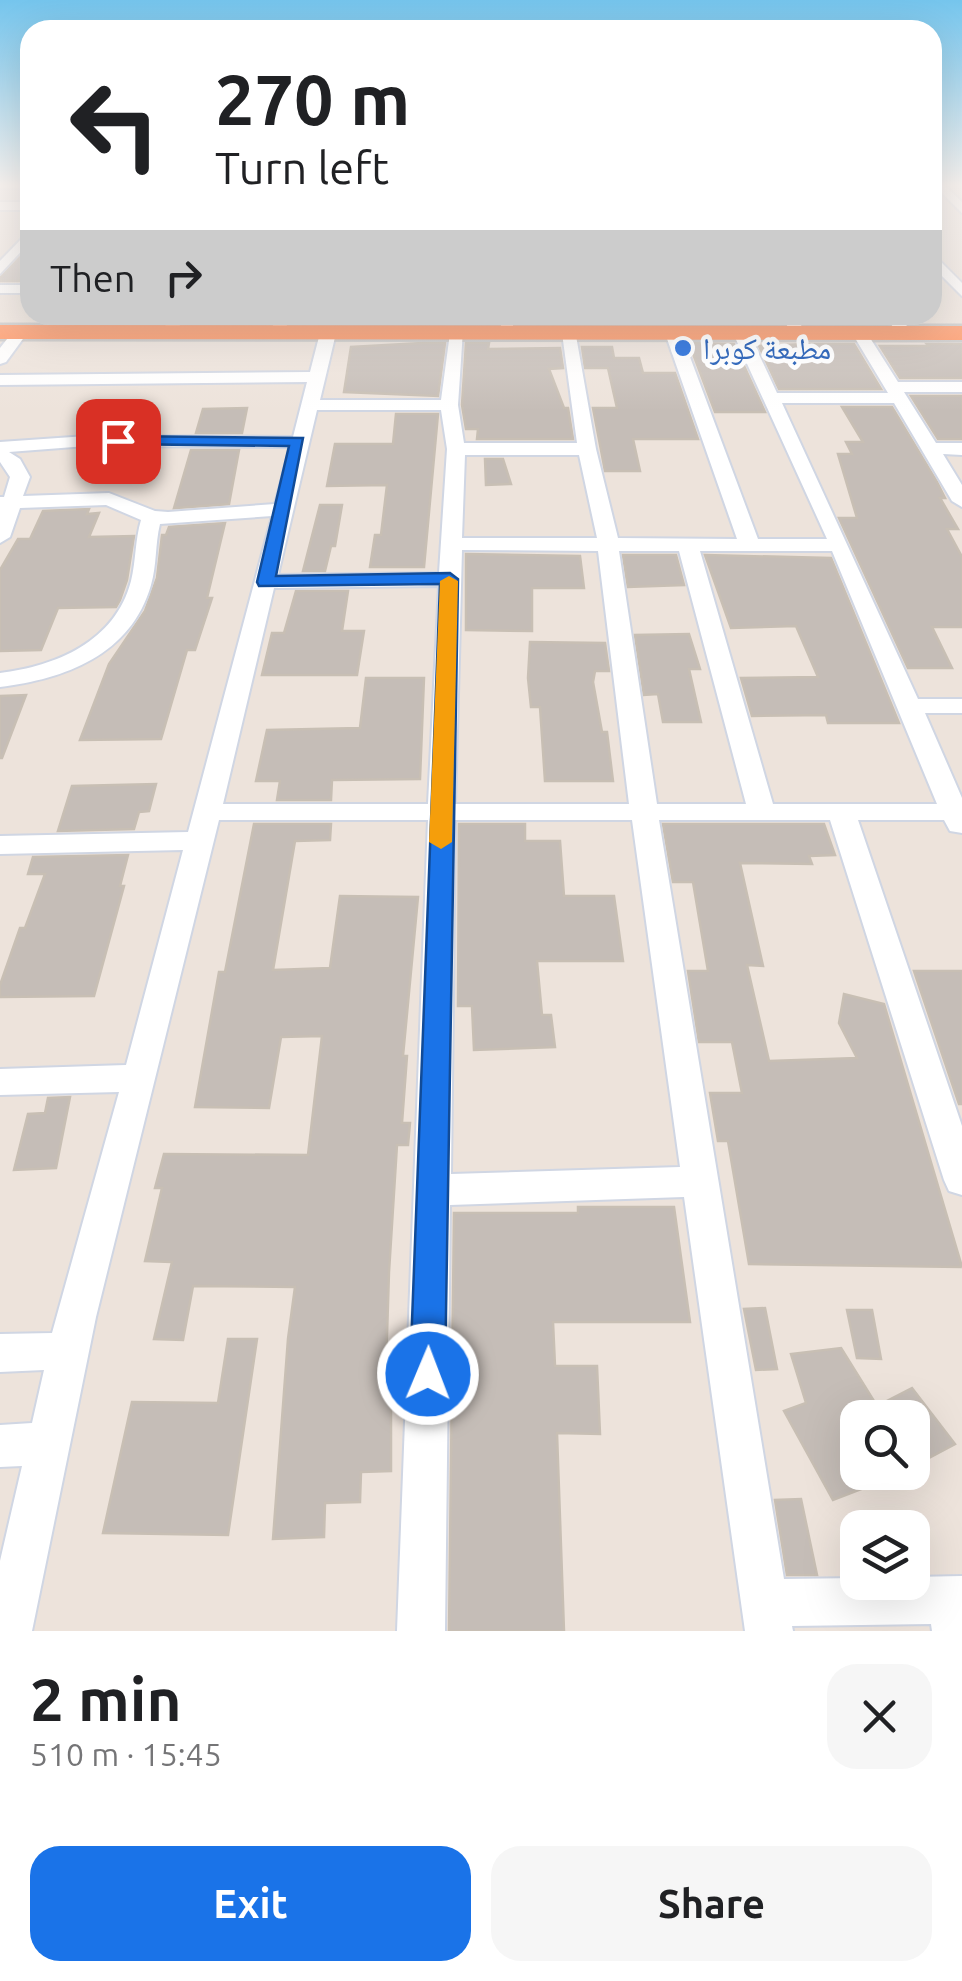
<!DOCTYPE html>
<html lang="en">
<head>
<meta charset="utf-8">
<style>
	body { margin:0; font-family:Ubuntu,"Noto Naskh Arabic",sans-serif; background:#f6f6f6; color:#202124; height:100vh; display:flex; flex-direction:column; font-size:38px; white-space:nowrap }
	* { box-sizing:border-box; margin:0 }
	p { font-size:32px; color:#757577 }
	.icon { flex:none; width:55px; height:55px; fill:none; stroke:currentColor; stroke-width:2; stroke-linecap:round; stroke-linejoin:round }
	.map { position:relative; height:1631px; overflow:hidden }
	.panel { display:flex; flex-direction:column; background:#fff; flex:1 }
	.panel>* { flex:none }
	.hud { position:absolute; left:20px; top:20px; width:922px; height:305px; border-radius:30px; box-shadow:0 10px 40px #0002; background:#fff; color:#202124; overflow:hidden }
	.buttons { position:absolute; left:840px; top:1400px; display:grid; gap:20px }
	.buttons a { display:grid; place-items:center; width:90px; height:90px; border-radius:20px; background:#fff; box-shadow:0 10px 40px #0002; font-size:50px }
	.pin { position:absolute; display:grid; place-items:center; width:85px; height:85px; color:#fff; margin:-42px; border-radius:20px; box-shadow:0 5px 15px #0006 }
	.me { position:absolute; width:110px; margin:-55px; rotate:1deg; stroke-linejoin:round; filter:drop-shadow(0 0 8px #0008) }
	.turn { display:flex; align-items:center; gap:35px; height:210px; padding:0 30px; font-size:45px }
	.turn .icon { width:130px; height:130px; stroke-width:2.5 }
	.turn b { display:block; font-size:70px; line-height:85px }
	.then { display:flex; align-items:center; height:95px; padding:0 30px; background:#0003; gap:20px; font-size:38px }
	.round { display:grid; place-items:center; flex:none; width:105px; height:105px; border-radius:30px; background:#f6f6f6 }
	.head { display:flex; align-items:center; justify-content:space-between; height:170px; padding:0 30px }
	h1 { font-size:60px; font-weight:600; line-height:75px }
	.primary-button { display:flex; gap:20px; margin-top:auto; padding:20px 30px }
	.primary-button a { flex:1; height:115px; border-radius:30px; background:#1a73e8; color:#fff; font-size:40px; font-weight:600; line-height:115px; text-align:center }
	.primary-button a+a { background:#f6f6f6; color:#202124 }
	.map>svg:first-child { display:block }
	.building { fill:#c5bdb7; stroke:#c8bfb4; stroke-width:2.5 }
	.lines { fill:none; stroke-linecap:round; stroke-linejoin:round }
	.minor-casing { stroke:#d0d6e3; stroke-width:4 }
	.highway-casing { stroke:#c3c3c3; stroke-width:5 }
	.minor { fill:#fff; fill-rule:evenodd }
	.highway { fill:#ff8a53; fill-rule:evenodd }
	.route { fill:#1a73e8; stroke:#114b97; stroke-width:2.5 }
	.slow { fill:#f59e0b }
	.shop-dot { fill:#3f7fe0; stroke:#fff; stroke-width:4 }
	.labels { text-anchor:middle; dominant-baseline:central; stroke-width:9; stroke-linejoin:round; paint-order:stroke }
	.far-shop-label { font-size:30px; fill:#366cbe; stroke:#fff; text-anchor:start }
</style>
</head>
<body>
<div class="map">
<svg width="962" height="1631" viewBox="0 0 962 1631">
	<rect width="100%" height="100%" fill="#ede3db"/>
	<!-- building -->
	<g class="building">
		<polygon points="30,247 30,281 0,281 0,278"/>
		<polygon points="426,315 492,315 491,322 425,322"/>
		<polygon points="675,315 744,315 745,322 677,322"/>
		<polygon points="422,343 445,343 438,396 344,392 351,347"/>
		<polygon points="466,343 489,343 488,349 560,348 563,368 549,369 564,408 568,408 573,439 477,439 478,429 466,429 462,405"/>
		<polygon points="689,343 734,344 765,412 715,412"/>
		<polygon points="807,344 854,344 881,389 779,389 759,346"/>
		<polygon points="927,344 962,344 962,378 900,378 880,346 929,346"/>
		<polygon points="582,347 612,347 614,358 639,358 643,373 675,373 698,439 633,439 640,471 605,471 593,408 617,408 608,368 585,368"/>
		<polygon points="911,396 962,396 962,439 938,439"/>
		<polygon points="842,407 892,407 937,482 945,498 940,498 958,529 947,529 962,557 962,627 932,627 952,668 908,668 839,518 857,518 838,454 852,454 846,442 863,442"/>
		<polygon points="247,408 242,433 196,433 203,409"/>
		<polygon points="396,414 438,414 424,567 370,567 375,535 381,535 387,485 327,486 335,444 393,444"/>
		<polygon points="191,450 239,450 229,504 174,508"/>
		<polygon points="485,459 503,459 511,484 486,485"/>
		<polygon points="320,505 342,505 335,546 331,546 325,571 303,571"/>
		<polygon points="89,509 87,514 99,513 89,537 134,536 127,580 120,600 116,607 58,608 41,650 0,651 0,570 18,539 30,539 43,511"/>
		<polygon points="225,523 207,598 212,598 195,650 187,650 161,739 80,740 109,664 145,611 157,578 162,535 166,535 169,527"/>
		<polygon points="466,554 580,556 584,588 532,588 532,631 466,630"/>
		<polygon points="623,555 676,555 684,585 628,587"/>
		<polygon points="705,555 831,558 899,723 828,723 826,715 752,716 741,678 818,677 796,626 731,628"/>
		<polygon points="296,591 348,591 342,631 364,631 357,675 262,675 272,633 284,633"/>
		<polygon points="689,634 700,669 689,669 701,722 663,722 658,694 644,695 635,635"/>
		<polygon points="530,642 605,643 609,671 595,671 593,682 602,732 607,732 613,781 545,781 540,707 531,707 528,678"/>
		<polygon points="366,678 424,678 420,779 332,780 331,800 277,800 280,781 256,781 267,730 360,728"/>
		<polygon points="26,695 2,758 0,758 0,696"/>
		<polygon points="156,784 149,811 139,812 134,829 58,831 72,786"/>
		<polygon points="254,824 331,824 330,840 295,841 273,970 330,968 340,896 418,897 403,1056 407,1056 402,1123 410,1123 408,1145 397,1145 389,1272 385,1399 391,1399 391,1471 361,1472 360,1502 325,1503 324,1537 273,1539 288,1339 295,1287 193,1286 183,1340 154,1339 172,1262 145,1261 162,1188 155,1188 164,1154 308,1155 322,1036 281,1037 269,1108 195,1107 219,972 225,972"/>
		<polygon points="459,824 525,824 525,841 560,841 564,896 614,896 623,961 537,961 542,1015 551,1015 555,1047 474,1050 472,1006 458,1006"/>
		<polygon points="663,824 824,824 835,855 809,856 812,864 740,863 763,966 747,965 769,1061 857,1058 839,1023 844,994 884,1004 962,1267 749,1264 728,1141 718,1141 710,1093 742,1093 732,1042 699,1042 688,971 708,971 693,882 673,882"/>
		<polygon points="128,855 120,886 124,886 94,996 0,997 0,985 20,928 25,928 45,874 28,874 33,857"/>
		<polygon points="914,971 962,971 962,1104 959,1104"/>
		<polygon points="70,1097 56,1168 14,1170 28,1114 45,1113 48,1098"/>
		<polygon points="578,1207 674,1207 690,1322 553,1322 555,1366 597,1366 600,1434 557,1433 564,1631 449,1631 454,1213 578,1213"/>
		<polygon points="765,1308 777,1369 756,1370 744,1309"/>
		<polygon points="847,1310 872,1310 881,1359 857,1358"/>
		<polygon points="228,1339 257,1339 228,1535 103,1533 132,1402 218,1403"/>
		<polygon points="841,1348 877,1406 912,1388 955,1444 912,1467 912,1418 858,1418 858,1472 900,1474 833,1500 784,1411 806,1403 791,1354"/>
		<polygon points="801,1499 817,1575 787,1575 775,1500"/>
	</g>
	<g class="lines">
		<!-- minor casing -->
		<g class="minor-casing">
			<g id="minor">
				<rect x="0" y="183" width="30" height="5"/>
				<polygon points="932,183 942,183 962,202 962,213"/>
				<rect x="0" y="202" width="30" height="8"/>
				<polygon points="30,230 30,242 0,274 0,261"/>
				<polygon points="932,253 962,283 962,296 932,266"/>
				<rect x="0" y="285" width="30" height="8"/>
				<polygon points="171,315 185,315 175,335 170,337 162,332"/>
				<polygon points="276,315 290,315 284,335 271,332"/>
				<polygon points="499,315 513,315 513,336 503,336"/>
				<polygon points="782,315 796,315 805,333 802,336 792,336"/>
				<polygon points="885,315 899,315 912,333 909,336 899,336"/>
				<path d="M 328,328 L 336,333 L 320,400 L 441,400 L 450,333 L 463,330 L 458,405 L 464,443 L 577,443 L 562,333 L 575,330 L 596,449 L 618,538 L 737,539 L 665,333 L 668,330 L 681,333 L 758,539 L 827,539 L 733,333 L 736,330 L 749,333 L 777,393 L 888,393 L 852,333 L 860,328 L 865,330 L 898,382 L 962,382 L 962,392 L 904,392 L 936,443 L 962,443 L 962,455 L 943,454 L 962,485 L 962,507 L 952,501 L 894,403 L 782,403 L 918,699 L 962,699 L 962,713 L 925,713 L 962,798 L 962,833 L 950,831 L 944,820 L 858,820 L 962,1126 L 962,1195 L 949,1191 L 944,1180 L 830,820 L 659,820 L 784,1579 L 858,1578 L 858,1582 L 912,1582 L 912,1577 L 962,1576 L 962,1631 L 932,1631 L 931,1624 L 792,1626 L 793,1631 L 745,1631 L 684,1197 L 450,1205 L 445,1631 L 397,1631 L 428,820 L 219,820 L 96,1317 L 32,1631 L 0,1631 L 0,1561 L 22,1466 L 0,1467 L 0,1425 L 32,1423 L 44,1370 L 0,1372 L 0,1334 L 52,1333 L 119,1092 L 0,1095 L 0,1069 L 126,1065 L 183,850 L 0,854 L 0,836 L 188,832 L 272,516 L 160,524 C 155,544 157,565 151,585 C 131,655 65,679 0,687 L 0,673 C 56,666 115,642 131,581 C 136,561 135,540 141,520 L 106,505 L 20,508 L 10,537 L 0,543 L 0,497 L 4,497 L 10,477 L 0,462 L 0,442 L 87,436 L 293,437 L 307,382 L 0,385 L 0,375 L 310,372 L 320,333 ZM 317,410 L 441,410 L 447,449 L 439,573 L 278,575 ZM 87,446 L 290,447 L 275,504 L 168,512 L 155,511 L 109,493 L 23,496 L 30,477 L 20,459 L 9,452 ZM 465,455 L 579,455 L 597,538 L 462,538 ZM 462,550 L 598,551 L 629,804 L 455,804 ZM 619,551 L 679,551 L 746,804 L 657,804 ZM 700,551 L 832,551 L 937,804 L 773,804 ZM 439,586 L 428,804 L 223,804 L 274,588 ZM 455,820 L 632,820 L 680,1167 L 451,1174 Z"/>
				<polygon points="15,329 28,332 6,362 0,364 0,348"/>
			</g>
		</g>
		<!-- highway casing -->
		<g class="highway-casing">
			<polygon id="highway" points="0,325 962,326 962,340 0,339"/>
		</g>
		<!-- minor -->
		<use href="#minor" class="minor"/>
		<!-- highway -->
		<use href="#highway" class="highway"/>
	</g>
	<!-- sky -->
	<linearGradient id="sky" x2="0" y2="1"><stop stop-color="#75c5ed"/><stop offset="0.45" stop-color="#f7f2ef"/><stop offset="1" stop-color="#f7f2ef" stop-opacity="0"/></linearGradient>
	<rect width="962" height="411" fill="url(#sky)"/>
	<!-- route -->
	<polygon class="route" points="118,436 303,438 276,576 450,573 458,579 445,1374 440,1385 428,1390 415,1385 410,1374 440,584 259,586 257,582 289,446 113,444 111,441"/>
	<!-- slow -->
	<polygon class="slow" points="449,576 458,581 452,842 441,849 429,842 440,581"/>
	<!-- markers -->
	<circle class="shop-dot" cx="683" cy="348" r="10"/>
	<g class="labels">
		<!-- far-shop labels -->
		<g class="far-shop-label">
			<text x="703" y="348">مطبعة كوبرا</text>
		</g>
	</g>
</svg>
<div class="buttons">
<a><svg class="icon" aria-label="search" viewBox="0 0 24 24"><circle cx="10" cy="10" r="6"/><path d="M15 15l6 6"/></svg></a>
<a><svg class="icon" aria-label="layers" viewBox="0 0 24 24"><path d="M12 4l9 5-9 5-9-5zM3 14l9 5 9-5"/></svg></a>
</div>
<div class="pin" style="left:118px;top:441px;background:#d93025"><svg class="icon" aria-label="arrive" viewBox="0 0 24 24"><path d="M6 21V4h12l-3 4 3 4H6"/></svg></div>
<svg class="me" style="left:428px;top:1374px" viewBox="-20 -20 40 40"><circle r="17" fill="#1a73e8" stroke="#fff" stroke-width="3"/><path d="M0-11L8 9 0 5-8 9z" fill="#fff"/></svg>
<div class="hud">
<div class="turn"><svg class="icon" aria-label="left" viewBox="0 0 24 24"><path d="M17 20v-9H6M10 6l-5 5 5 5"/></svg><div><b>270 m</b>Turn left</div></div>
<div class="then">Then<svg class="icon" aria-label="right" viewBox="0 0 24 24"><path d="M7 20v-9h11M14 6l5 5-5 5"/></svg></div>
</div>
</div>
<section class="panel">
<div class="head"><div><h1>2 min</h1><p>510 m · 15:45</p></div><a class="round"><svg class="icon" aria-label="close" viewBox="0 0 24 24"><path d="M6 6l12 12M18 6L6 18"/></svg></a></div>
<div class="primary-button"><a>Exit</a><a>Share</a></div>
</section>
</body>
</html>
